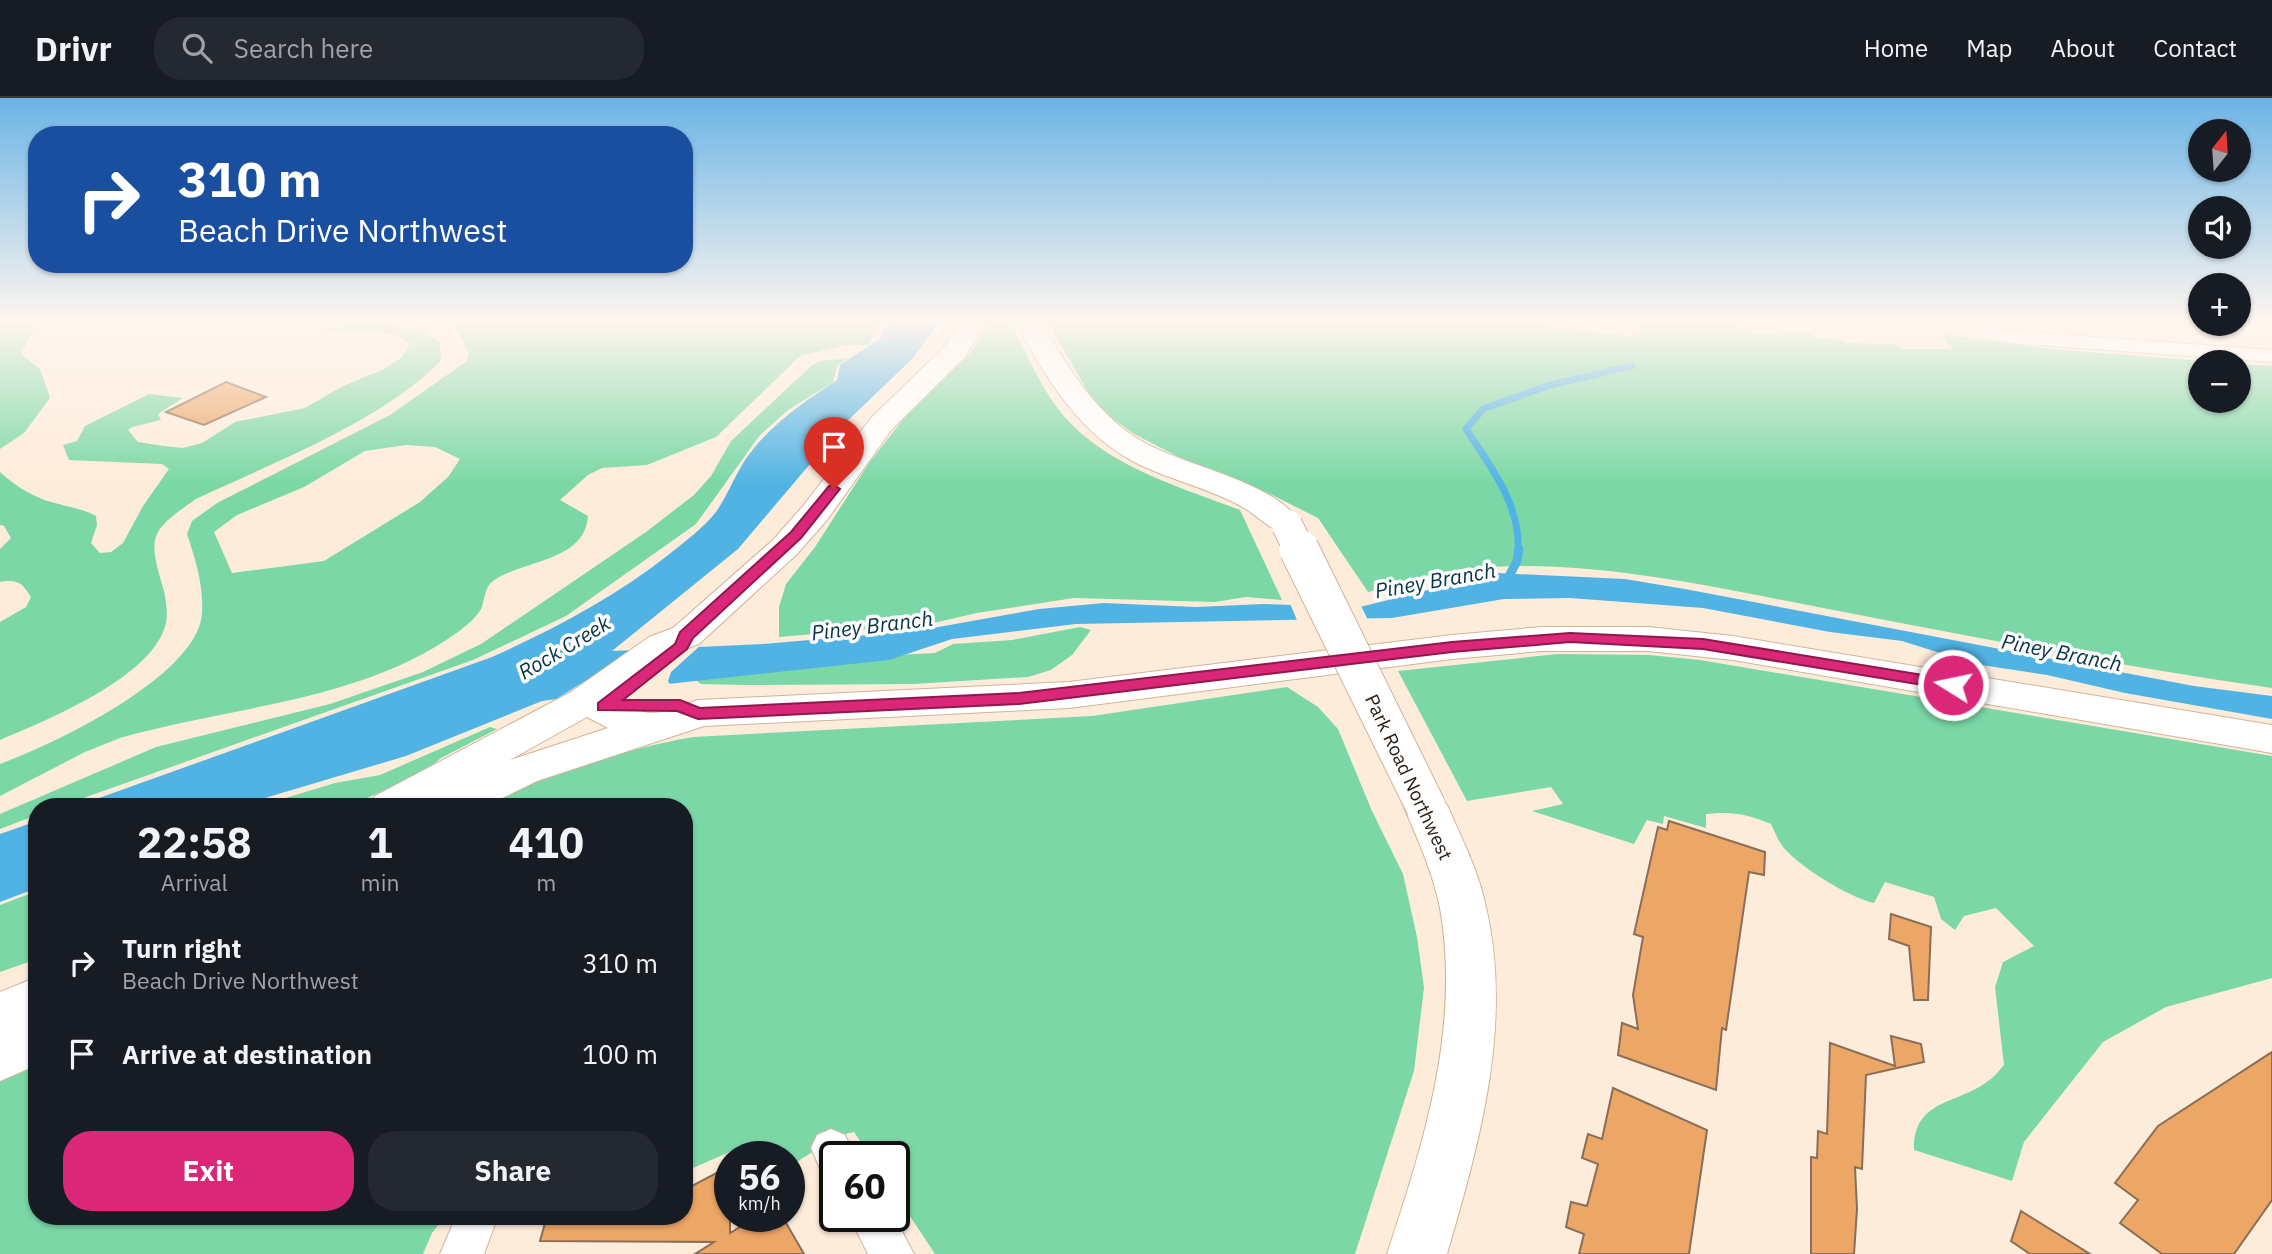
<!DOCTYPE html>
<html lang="en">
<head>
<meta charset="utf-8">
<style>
	body { margin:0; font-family:"IBM Plex Sans",sans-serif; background:#242831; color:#f1f3f6; height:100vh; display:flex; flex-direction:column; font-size:26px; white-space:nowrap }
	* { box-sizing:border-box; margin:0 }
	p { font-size:23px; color:#9ea1a6 }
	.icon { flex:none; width:38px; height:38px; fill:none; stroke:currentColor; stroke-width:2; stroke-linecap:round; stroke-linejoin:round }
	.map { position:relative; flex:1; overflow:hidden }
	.drawer { position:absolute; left:28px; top:700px; width:665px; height:427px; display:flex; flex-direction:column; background:#171b24; border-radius:28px; box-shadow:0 2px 5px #0004 }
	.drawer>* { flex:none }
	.top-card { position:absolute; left:28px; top:28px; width:665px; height:147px; border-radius:28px; box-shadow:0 2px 5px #0004; background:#1a4fa0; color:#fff; overflow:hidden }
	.needle { width:46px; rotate:17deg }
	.tools { position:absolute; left:2188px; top:21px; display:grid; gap:14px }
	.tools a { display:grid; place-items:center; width:63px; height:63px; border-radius:50%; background:#171b24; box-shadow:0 2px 5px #0004; font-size:35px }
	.speed { position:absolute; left:714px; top:1043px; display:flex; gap:14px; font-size:35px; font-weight:700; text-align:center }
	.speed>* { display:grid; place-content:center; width:91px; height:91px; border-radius:50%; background:#171b24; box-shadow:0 2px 5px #0004; line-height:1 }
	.speed small { font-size:18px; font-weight:400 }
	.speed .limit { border:4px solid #111; border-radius:10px; background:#fff; color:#111 }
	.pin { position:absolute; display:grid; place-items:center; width:60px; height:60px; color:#fff; margin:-72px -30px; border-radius:50% 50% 50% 0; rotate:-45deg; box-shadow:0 0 7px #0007 }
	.pin .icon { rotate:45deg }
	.me { position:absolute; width:77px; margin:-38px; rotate:280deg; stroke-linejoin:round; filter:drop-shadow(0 0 5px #0008) }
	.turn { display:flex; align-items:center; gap:24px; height:147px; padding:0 35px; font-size:32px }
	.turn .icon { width:91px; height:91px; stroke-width:2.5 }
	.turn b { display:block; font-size:49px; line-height:60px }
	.eta { display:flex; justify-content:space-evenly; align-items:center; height:119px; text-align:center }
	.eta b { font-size:42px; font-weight:800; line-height:49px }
	.button { display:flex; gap:14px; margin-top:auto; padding:14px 35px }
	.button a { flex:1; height:80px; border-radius:28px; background:#db2777; color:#fff; font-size:28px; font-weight:800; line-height:80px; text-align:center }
	.button a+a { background:#242831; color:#f1f3f6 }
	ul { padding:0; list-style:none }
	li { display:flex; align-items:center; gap:21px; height:91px; padding:0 35px }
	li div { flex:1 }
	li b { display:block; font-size:26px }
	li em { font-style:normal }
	header { display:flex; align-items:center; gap:42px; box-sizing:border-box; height:98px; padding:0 35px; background:#171b24; border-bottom:2px solid #363941 }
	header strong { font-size:33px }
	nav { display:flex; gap:38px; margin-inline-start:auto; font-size:24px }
	.search { width:490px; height:63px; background:#242831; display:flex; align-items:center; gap:18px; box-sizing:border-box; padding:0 24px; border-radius:28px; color:#9ea1a6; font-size:26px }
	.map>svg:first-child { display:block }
	.forest { fill:#7bd8a6; fill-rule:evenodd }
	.water { fill:#51b3e4 }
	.pier { fill:#feecdb }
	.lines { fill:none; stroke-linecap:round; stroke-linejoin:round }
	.stream-far1 { stroke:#51b3e4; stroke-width:7 }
	.stream { stroke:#51b3e4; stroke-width:9 }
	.building { fill:#eca666; stroke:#8a6e57; stroke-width:2 }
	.street-casing { stroke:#d0b499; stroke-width:2 }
	.secondary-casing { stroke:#d0b499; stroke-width:2 }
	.primary-casing { stroke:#d0b499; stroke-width:2 }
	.street { fill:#fff; fill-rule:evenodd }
	.secondary { fill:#fff; fill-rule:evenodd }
	.primary { fill:#fff; fill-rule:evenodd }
	.secondary-bridge-far1-casing { stroke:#d0b499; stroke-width:32; stroke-linecap:butt }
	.secondary-bridge-casing { stroke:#d0b499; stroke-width:41; stroke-linecap:butt }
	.secondary-bridge-far1 { stroke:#fff; stroke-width:30 }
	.secondary-bridge { stroke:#fff; stroke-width:39 }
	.route { fill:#db2777; stroke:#8e194d; stroke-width:2 }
	.labels { text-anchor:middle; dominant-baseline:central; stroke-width:7; stroke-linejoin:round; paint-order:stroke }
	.street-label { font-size:19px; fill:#261b11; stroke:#fdfdfd }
	.water-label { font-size:21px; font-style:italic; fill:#053347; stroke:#fdfdfd }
</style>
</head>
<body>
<header>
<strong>Drivr</strong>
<div class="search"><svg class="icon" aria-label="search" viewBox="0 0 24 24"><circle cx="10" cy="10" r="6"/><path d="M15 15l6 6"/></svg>Search here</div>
<nav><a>Home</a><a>Map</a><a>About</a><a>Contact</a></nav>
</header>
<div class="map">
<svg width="2272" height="1156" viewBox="0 0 2272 1156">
	<rect width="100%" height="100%" fill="#feecdb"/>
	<!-- forest -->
	<g class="forest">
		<polygon points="0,224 38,224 21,256 40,271 50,300 24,335 0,351"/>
		<path d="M 438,224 L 879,224 L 869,247 L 846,247 L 800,258 L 716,339 L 647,367 L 602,370 L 588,377 L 560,402 L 588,418 C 585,464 522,462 493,483 C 484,490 485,502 481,511 C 475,521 467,527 458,534 C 361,604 231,608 120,640 L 85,654 L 0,698 L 0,666 C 53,647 199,577 202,515 C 204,489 195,460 187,436 L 192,423 L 217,405 L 390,317 L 467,263 L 469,254 L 454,229 ZM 406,347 L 435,349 L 460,361 L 448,379 L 420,404 L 324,463 L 232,475 L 214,434 L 237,417 L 304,389 L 365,353 Z"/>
		<path d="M 989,224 L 1010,224 C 1024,250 1037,280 1053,304 C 1095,365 1175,387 1240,412 L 1282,502 L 1246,499 L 1215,504 L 1074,500 L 977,515 L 929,526 L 779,539 L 779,509 L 786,486 L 815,449 L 869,365 L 908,315 L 972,253 Z"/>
		<path d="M 1048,224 L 1542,224 L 1555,231 L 1632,238 L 1642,233 L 1638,224 L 1730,224 L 1753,236 L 1806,234 L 1818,240 L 1838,241 L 1846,245 L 1894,246 L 1904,251 L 1954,251 L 1943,240 L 1948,237 L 2051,251 L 2216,264 L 2200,264 L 2200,303 L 2238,303 L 2238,266 L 2272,268 L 2272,590 C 2130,570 1990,542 1849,515 C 1724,492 1567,452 1440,475 C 1416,479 1392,488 1368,494 L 1318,420 L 1268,395 L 1204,372 L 1134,336 L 1096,308 Z"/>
		<path d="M 346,227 C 376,228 418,221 440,245 L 441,263 C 377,326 276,363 196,401 C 148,434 148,439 164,493 C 166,502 168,516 166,525 C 154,579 47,622 0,642 L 0,524 L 26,509 L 31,499 C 22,485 18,481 0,484 L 0,451 L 11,440 L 4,428 L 0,427 L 0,374 C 16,389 38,402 59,406 C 73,410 83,411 96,418 L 97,427 L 91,445 L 100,455 L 111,454 L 123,445 L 143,408 L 169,371 L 162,366 L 69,362 L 63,347 L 77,343 L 85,328 L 149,296 L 183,300 L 158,316 L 161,322 L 132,329 L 128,332 L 138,344 L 164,348 L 183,350 L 202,345 L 235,324 L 305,310 L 341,289 L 386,270 L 402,259 L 410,246 C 389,226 349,237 322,232 Z"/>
		<polygon points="848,260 837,268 833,284 788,312 760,337 696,426 566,518 473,562 58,709 37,709 37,717 0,731 0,716 156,649 330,606 423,574 481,546 646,434 694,397 711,378 731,343 811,268 821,263"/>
		<polygon points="1080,529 1091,532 1072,557 1051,572 1028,579 914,586 743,587 701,586 691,578 877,558 935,555 953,546 1012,542"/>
		<path d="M 1558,556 L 1650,557 L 1700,562 L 2272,658 L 2272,880 L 2166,909 L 2103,944 L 2024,1044 L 2012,1083 L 1914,1052 C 1913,1001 1957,1007 1988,983 C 1994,979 1999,973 2004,967 L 1995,889 L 2003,864 L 2034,848 L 1996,810 L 1964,818 L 1955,832 L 1941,821 L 1934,799 L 1885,784 L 1874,805 C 1850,800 1794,766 1781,746 C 1777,740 1774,732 1771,726 C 1748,716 1731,713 1706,716 L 1706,730 L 1664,718 L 1663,726 L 1647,722 L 1634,746 L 1532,713 L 1563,706 L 1551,689 L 1467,703 L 1398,573 Z"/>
		<path d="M 1287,589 L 1318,609 L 1338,631 L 1372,713 L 1403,776 L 1417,839 L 1424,890 L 1414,973 L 1355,1156 L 935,1156 L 894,1094 L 894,1059 L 871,1059 L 854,1034 L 837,1038 L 792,1067 L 789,1059 L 785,1059 L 774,1047 L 750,1045 L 684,1074 L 684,709 L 468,709 C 542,678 615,653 693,639 L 1092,618 Z"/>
		<polygon points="490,629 497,631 441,660 425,673 348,709 256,709 335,685 380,677"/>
		<polygon points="37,793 37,861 0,874 0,807"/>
		<polygon points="37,965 37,1118 445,1118 432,1135 423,1156 0,1156 0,983"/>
	</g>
	<!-- water -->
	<g class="water">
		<path d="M 887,224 L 933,224 L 934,232 L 912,261 L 843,327 L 738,451 L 612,553 L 763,546 L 916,533 L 1039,511 L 1104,505 L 1196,509 L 1263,506 L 1360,509 L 1496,475 L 1625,481 L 1685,491 L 2194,588 L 2272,598 L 2272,621 L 2125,595 L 2047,577 L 1975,566 L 1902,543 L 1830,534 L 1703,510 L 1570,500 L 1504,501 L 1392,520 L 1076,526 L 952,541 L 889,562 L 668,586 L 542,603 L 406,658 L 235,709 L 74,709 L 492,559 C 556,530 617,498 672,454 C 687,442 704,429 716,414 C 728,397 735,376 748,358 C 771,326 804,304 837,282 L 840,267 L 881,240 Z"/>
		<polygon points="37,723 37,790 0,804 0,736"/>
	</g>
	<!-- pier -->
	<g class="pier">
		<polygon points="1289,503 1360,506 1369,524 1299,527"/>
		<polygon points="702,546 671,574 668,583 671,589 553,603 640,549"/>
	</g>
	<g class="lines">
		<!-- stream-far1 -->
		<path class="stream-far1" d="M 1518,453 C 1521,407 1490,368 1466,331 L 1483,311 L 1550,287 L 1632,268"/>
		<!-- stream -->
		<polyline class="stream" points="1506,484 1517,463 1519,451"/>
	</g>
	<!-- building -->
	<g class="building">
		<polygon points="226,284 266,299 204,327 166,314"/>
		<polygon points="1669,723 1765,754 1764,777 1749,774 1726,932 1722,930 1716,992 1618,957 1622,925 1638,931 1633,897 1643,839 1634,836 1658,729 1667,732"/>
		<polygon points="1891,816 1931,829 1928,902 1914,902 1909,848 1889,841"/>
		<polygon points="1891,938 1921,946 1924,964 1866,977 1862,1071 1855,1069 1857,1111 1854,1156 1811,1156 1811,1059 1817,1060 1818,1033 1827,1036 1830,945 1895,968"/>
		<polygon points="2272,954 2272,1102 2234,1156 2162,1156 2120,1125 2138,1102 2115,1085 2158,1028"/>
		<polygon points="1613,990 1707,1032 1689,1156 1579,1156 1584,1136 1566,1129 1571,1104 1587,1108 1598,1066 1582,1060 1588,1036 1602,1041"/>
		<polygon points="730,1068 730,1135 758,1118 782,1118 804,1156 695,1156 714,1144 540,1143 547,1118 684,1118 684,1092"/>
		<polygon points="2021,1113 2090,1156 2030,1156 2011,1143"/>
	</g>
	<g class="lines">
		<!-- street casing -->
		<g class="street-casing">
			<g id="street">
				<polygon points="260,224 283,224 289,230 280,236"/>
				<polygon points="1921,224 1962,224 2011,233 2272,252 2272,264 2011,245 1930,230"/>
				<polygon points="831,1031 845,1037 855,1059 835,1059 835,1078 821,1073 811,1050 817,1037"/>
				<polygon points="456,1118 498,1118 484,1156 440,1156"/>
				<polygon points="849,1118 894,1118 914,1156 868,1156"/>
			</g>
		</g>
		<!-- secondary casing -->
		<g class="secondary-casing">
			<g id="secondary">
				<polygon points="960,224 986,224 965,259 892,331 827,422 797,456 699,546 675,555 599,612 585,616 571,612 565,603 571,594 649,539 673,530 773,442 803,408 872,319 945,248"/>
				<path d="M 1015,224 L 1041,224 C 1067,267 1092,311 1135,339 C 1184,371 1269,378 1303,427 L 1299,434 C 1273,440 1261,418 1239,407 C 1207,390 1172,382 1140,367 C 1079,337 1047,281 1015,224 Z"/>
				<path d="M 1426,693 L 1441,698 L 1448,709 C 1462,741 1479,774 1486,809 C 1513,926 1480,1043 1447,1156 L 1387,1156 C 1424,1044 1461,929 1440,810 C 1433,775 1418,742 1404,709 L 1411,698 Z"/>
			</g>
		</g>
		<!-- primary casing -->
		<g class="primary-casing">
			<g id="primary">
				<path d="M 1542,529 L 1648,529 L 1733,538 L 2272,627 L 2272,655 L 1733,562 L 1648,553 L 1542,553 L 1452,561 L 1069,610 L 704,628 L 537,683 L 484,709 L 368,709 L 375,698 L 571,594 C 602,586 617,609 644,614 C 663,618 681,607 698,602 L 1069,584 L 1452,537 ZM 587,619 L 608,630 L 510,662 Z"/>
				<polygon points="37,879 37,967 0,983 0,894"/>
			</g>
		</g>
		<!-- street -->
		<use href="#street" class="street"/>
		<!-- secondary -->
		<use href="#secondary" class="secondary"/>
		<!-- primary -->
		<use href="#primary" class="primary"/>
		<!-- secondary-bridge-far1 casing -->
		<g class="secondary-bridge-far1-casing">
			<polyline id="secondary-bridge-far1" points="1287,427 1300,453"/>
		</g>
		<!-- secondary-bridge casing -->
		<g class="secondary-bridge-casing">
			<polyline id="secondary-bridge" points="1299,451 1426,709"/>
		</g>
		<!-- secondary-bridge-far1 -->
		<use href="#secondary-bridge-far1" class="secondary-bridge-far1"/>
		<!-- secondary-bridge -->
		<use href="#secondary-bridge" class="secondary-bridge"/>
	</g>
	<!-- sky -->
	<linearGradient id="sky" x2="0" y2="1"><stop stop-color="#6bb4e6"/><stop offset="0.58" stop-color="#fff6ef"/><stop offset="1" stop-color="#fff6ef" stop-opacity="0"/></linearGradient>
	<rect width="2272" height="386" fill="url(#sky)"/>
	<!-- route -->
	<polygon class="route" points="834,387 840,391 801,440 693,540 687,551 623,602 680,602 700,610 1019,595 1452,544 1570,535 1703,541 1953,582 1961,587 1953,592 1703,551 1570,544 1452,554 1019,606 698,621 677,613 598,612 598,605 675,546 680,534 791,434 829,388"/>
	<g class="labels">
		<!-- street labels -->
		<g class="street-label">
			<text transform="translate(1409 679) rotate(65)">Park Road Northwest</text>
		</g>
		<!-- water labels -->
		<g class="water-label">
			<text transform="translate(1435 482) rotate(-10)">Piney Branch</text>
			<text transform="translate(872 527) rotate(-7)">Piney Branch</text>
			<text transform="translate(564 549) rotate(-31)">Rock Creek</text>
			<text transform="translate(2062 554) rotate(11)">Piney Branch</text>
		</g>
	</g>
</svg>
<div class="tools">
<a><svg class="needle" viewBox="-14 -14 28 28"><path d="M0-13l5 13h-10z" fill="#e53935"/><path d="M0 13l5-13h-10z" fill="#9ea1a6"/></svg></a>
<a><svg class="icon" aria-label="sound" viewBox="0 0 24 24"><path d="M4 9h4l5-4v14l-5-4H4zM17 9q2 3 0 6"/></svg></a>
<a>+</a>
<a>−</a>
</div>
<div class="speed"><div>56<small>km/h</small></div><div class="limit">60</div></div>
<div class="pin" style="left:834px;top:391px;background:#d93025"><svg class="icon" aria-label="arrive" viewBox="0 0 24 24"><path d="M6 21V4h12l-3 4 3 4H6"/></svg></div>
<svg class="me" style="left:1953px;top:587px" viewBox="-20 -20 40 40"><circle r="17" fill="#db2777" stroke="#fff" stroke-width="3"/><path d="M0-11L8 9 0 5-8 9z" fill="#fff"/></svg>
<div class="top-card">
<div class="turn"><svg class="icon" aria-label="right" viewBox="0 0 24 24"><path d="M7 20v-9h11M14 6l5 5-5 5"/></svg><div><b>310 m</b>Beach Drive Northwest</div></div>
</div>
<section class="drawer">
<div class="eta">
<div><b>22:58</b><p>Arrival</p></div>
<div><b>1</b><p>min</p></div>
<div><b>410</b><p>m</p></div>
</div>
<ul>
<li><svg class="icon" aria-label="right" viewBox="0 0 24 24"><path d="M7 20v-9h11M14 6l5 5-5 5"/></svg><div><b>Turn right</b><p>Beach Drive Northwest</p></div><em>310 m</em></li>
<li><svg class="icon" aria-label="arrive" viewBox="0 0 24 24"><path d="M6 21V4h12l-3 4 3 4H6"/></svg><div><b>Arrive at destination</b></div><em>100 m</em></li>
</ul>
<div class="button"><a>Exit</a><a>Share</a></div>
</section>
</div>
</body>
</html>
